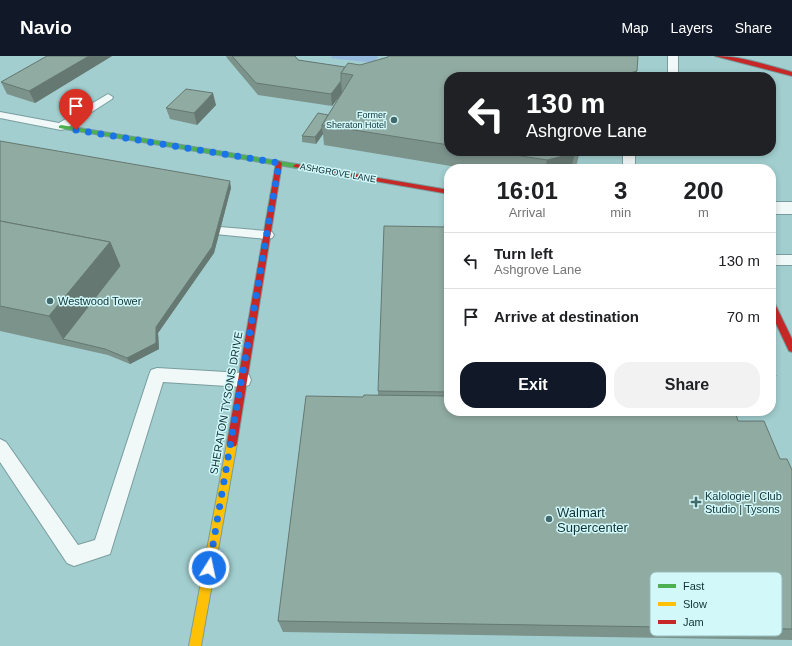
<!DOCTYPE html>
<html lang="en">
<head>
<meta charset="utf-8">
<style>
	body { margin:0; font-family:Helvetica,sans-serif; background:#f2f2f2; color:#202124; height:100vh; display:flex; flex-direction:column; font-size:15px; white-space:nowrap }
	* { box-sizing:border-box; margin:0 }
	p { font-size:13px; color:#757577 }
	.icon { flex:none; width:22px; height:22px; fill:none; stroke:currentColor; stroke-width:2; stroke-linecap:round; stroke-linejoin:round }
	.map { position:relative; flex:1; overflow:hidden }
	.panel { position:absolute; left:444px; top:108px; width:332px; height:252px; display:flex; flex-direction:column; background:#fff; border-radius:16px; box-shadow:0 2px 6px #0003 }
	.panel>* { flex:none }
	.guide { position:absolute; left:444px; top:16px; width:332px; height:84px; border-radius:16px; box-shadow:0 2px 6px #0003; background:#202124; color:#fff; overflow:hidden }
	.pin { position:absolute; display:grid; place-items:center; width:34px; height:34px; color:#fff; margin:-41px -17px; border-radius:50% 50% 50% 0; rotate:-45deg; box-shadow:0 0 4px #0007 }
	.pin .icon { rotate:45deg }
	.me { position:absolute; width:44px; margin:-22px; rotate:10deg; stroke-linejoin:round; filter:drop-shadow(0 0 3px #0008) }
	.turn { display:flex; align-items:center; gap:14px; height:84px; padding:0 16px; font-size:18px }
	.turn .icon { width:52px; height:52px; stroke-width:2.5 }
	.turn b { display:block; font-size:28px; line-height:34px }
	.eta { display:flex; justify-content:space-evenly; align-items:center; height:68px; text-align:center }
	.eta b { font-size:24px; font-weight:600; line-height:28px }
	.action { display:flex; gap:8px; margin-top:auto; padding:8px 16px }
	.action a { flex:1; height:46px; border-radius:16px; background:#111827; color:#fff; font-size:16px; font-weight:600; line-height:46px; text-align:center }
	.action a+a { background:#f2f2f2; color:#202124 }
	ul { padding:0; list-style:none }
	li { display:flex; align-items:center; gap:12px; height:56px; padding:0 16px; border-top:1px solid #e0e0e0 }
	li div { flex:1 }
	li b { display:block; font-size:15px }
	li em { font-style:normal }
	header { display:flex; align-items:center; gap:24px; box-sizing:border-box; height:56px; padding:0 20px; background:#111827; color:#fff }
	header strong { font-size:19px }
	nav { display:flex; gap:22px; margin-inline-start:auto; font-size:14px }
	.map>svg:first-child { display:block }
	.water { fill:#96bade }
	.lines { fill:none; stroke-linecap:round; stroke-linejoin:round }
	.lane-casing { stroke:#799d9e; stroke-width:2 }
	.street-casing { stroke:#799d9e; stroke-width:2 }
	.fast-casing { stroke:#799d9e; stroke-width:2 }
	.slow-casing { stroke:#799d9e; stroke-width:2 }
	.jam-casing { stroke:#799d9e; stroke-width:2 }
	.lane { fill:#f1f8f8; fill-rule:evenodd }
	.street { fill:#f1f8f8; fill-rule:evenodd }
	.fast { fill:#4caf50; fill-rule:evenodd }
	.slow { fill:#ffc107; fill-rule:evenodd }
	.jam { fill:#c62828; fill-rule:evenodd }
	.wall { fill:#7c938b }
	.shaded-wall { fill:#657871 }
	.building { fill:#90aba2; stroke:#657871 }
	.route { stroke:#1a73e8; stroke-width:7; stroke-dasharray:0 12.6 }
	.poi-dot { fill:#43696a; stroke:#d2f8fa; stroke-width:1.5 }
	.labels { text-anchor:middle; dominant-baseline:central; stroke-width:3; stroke-linejoin:round; paint-order:stroke }
	.far-poi-label { font-size:9px; fill:#103234; stroke:#d2f8fa; text-anchor:end }
	.far-street-label { font-size:9px; fill:#103234; stroke:#d2f8fa }
	.poi-label { font-size:11px; fill:#103234; stroke:#d2f8fa; text-anchor:start }
	.street-label { font-size:11px; fill:#103234; stroke:#d2f8fa }
	.near-poi-label { font-size:13px; fill:#103234; stroke:#d2f8fa; text-anchor:start }
	.key { fill:#d2f8fa; stroke:#98bdbf; stroke-width:1 }
	.key-label { font-size:11px; fill:#103234 }
</style>
</head>
<body>
<header>
<strong>Navio</strong>
<nav><a>Map</a><a>Layers</a><a>Share</a></nav>
</header>
<div class="map">
<svg width="792" height="590" viewBox="0 0 792 590">
	<rect width="100%" height="100%" fill="#a2cecf"/>
	<!-- water -->
	<polygon class="water" points="332,0 378,0 374,7 331,2"/>
	<g class="lines">
		<!-- lane casing -->
		<g class="lane-casing">
			<g id="lane">
				<rect x="668" y="0" width="10" height="21"/>
				<polygon points="108,38 113,41 112,43 65,73 61,74 0,62 0,56 59,67"/>
				<rect x="623" y="95" width="12" height="18"/>
				<polygon points="220,171 267,175 272,176 274,179 272,182 267,183 215,178 213,175 215,172"/>
				<rect x="771" y="199" width="21" height="10"/>
				<polygon points="157,312 243,317 249,319 251,324 249,329 243,331 163,326 110,498 74,510 67,507 0,406 0,383 6,386 78,489 95,484 149,319 151,314"/>
			</g>
		</g>
		<!-- street casing -->
		<g class="street-casing">
			<rect id="street" x="771" y="146" width="21" height="12"/>
		</g>
		<!-- fast casing -->
		<g class="fast-casing">
			<polygon id="fast" points="61,69 296,108 299,110 296,112 59,72 59,70"/>
		</g>
		<!-- slow casing -->
		<g class="slow-casing">
			<polygon id="slow" points="232,383 236,384 237,387 201,590 189,590 227,387 228,384"/>
		</g>
		<!-- jam casing -->
		<g class="jam-casing">
			<g id="jam">
				<path d="M 715,0 C 741,0 767,9 792,16 L 792,20 Z"/>
				<polygon points="279,105 282,107 237,387 236,390 232,391 228,390 227,387 276,107"/>
				<polygon points="296,108 449,134 449,138 294,111 293,110"/>
				<polygon points="771,245 775,248 792,283 792,296 789,295 788,293 771,257"/>
			</g>
		</g>
		<!-- lane -->
		<use href="#lane" class="lane"/>
		<!-- street -->
		<use href="#street" class="street"/>
		<!-- fast -->
		<use href="#fast" class="fast"/>
		<!-- slow -->
		<use href="#slow" class="slow"/>
		<!-- jam -->
		<use href="#jam" class="jam"/>
	</g>
	<!-- wall -->
	<g class="wall">
		<polygon points="47,0 112,0 35,47 7,38 1,26"/>
		<polygon points="226,0 295,0 298,4 345,11 449,21 449,95 580,95 576,111 572,110 571,113 469,113 324,89 323,78 316,88 302,86 302,80 328,59 342,37 332,50 258,39 227,2"/>
		<polygon points="216,49 197,69 170,63 166,52"/>
		<polygon points="0,85 231,132 214,197 158,277 159,293 130,308 108,299 0,275"/>
		<polygon points="449,171 449,355 738,365 792,414 792,584 283,576 278,565 363,341 378,339 378,335"/>
		<polygon points="771,309 776,320 771,328"/>
	</g>
	<!-- shaded-wall -->
	<g class="shaded-wall">
		<polygon points="89,0 112,0 35,47 29,35"/>
		<polygon points="637,15 635,21 617,21"/>
		<polygon points="341,25 342,37 332,50 331,38"/>
		<polygon points="213,37 216,49 197,69 194,57"/>
		<polygon points="322,72 323,78 316,88 315,81"/>
		<polygon points="575,97 571,113 545,113 547,104"/>
		<polygon points="230,125 231,132 214,197 158,277 159,293 130,308 127,302 156,271"/>
		<polygon points="110,186 123,216 63,283 49,260"/>
	</g>
	<!-- building -->
	<g class="building">
		<polygon points="47,0 89,0 29,35 1,26"/>
		<polygon points="232,0 295,0 298,4 345,11 341,17 341,25 331,38 256,27"/>
		<polygon points="388,0 638,0 637,15 617,21 449,21 449,89 322,69 353,19 341,17 348,7 360,9 388,1"/>
		<polygon points="186,33 213,37 194,57 166,52"/>
		<polygon points="318,57 328,59 322,69 322,72 315,81 302,80"/>
		<polygon points="0,85 230,125 212,191 156,271 156,287 127,302 105,293 63,283 120,210 110,186 0,165"/>
		<polygon points="489,95 575,95 575,97 547,104"/>
		<polygon points="0,165 110,186 49,260 0,250"/>
		<polygon points="384,170 449,171 449,336 378,335"/>
		<polygon points="771,309 776,320 771,320"/>
		<polygon points="364,339 449,340 449,355 735,355 738,365 764,365 780,403 787,403 792,414 792,573 278,565 306,340 363,341"/>
	</g>
	<g class="lines">
		<!-- route -->
		<polyline class="route" points="76,74 279,107 209,512"/>
	</g>
	<!-- markers -->
	<g class="poi-dot">
		<circle cx="394" cy="64" r="4"/>
		<circle cx="50" cy="245" r="4"/>
		<path d="M694 440h4v4h4v4h-4v4h-4v-4h-4v-4h4z"/>
		<circle cx="549" cy="463" r="4"/>
	</g>
	<g class="labels">
		<!-- far-poi labels -->
		<g class="far-poi-label">
			<text x="386" y="59">Former<tspan x="386" dy="10">Sheraton Hotel</tspan></text>
		</g>
		<!-- far-street labels -->
		<g class="far-street-label">
			<text transform="translate(338 117) rotate(10)">ASHGROVE LANE</text>
		</g>
		<!-- poi labels -->
		<g class="poi-label">
			<text x="58" y="245">Westwood Tower</text>
			<text x="705" y="440">Kalologie | Club<tspan x="705" dy="13">Studio | Tysons</tspan></text>
		</g>
		<!-- street labels -->
		<g class="street-label">
			<text transform="translate(226 347) rotate(-80)">SHERATON TYSONS DRIVE</text>
		</g>
		<!-- near-poi labels -->
		<g class="near-poi-label">
			<text x="557" y="456">Walmart<tspan x="557" dy="15">Supercenter</tspan></text>
		</g>
	</g>
	<!-- legend -->
	<rect x="650" y="516" width="132" height="64" rx="6" class="key"/>
	<rect x="658" y="528" width="18" height="4" fill="#4caf50"/>
	<rect x="658" y="546" width="18" height="4" fill="#ffc107"/>
	<rect x="658" y="564" width="18" height="4" fill="#c62828"/>
	<g class="key-label">
		<text x="683" y="534">Fast</text>
		<text x="683" y="552">Slow</text>
		<text x="683" y="570">Jam</text>
	</g>
</svg>
<div class="pin" style="left:76px;top:74px;background:#d93025"><svg class="icon" aria-label="arrive" viewBox="0 0 24 24"><path d="M6 21V4h12l-3 4 3 4H6"/></svg></div>
<svg class="me" style="left:209px;top:512px" viewBox="-20 -20 40 40"><circle r="17" fill="#1a73e8" stroke="#fff" stroke-width="3"/><path d="M0-11L8 9 0 5-8 9z" fill="#fff"/></svg>
<div class="guide">
<div class="turn"><svg class="icon" aria-label="left" viewBox="0 0 24 24"><path d="M17 20v-9H6M10 6l-5 5 5 5"/></svg><div><b>130 m</b>Ashgrove Lane</div></div>
</div>
<section class="panel">
<div class="eta">
<div><b>16:01</b><p>Arrival</p></div>
<div><b>3</b><p>min</p></div>
<div><b>200</b><p>m</p></div>
</div>
<ul>
<li><svg class="icon" aria-label="left" viewBox="0 0 24 24"><path d="M17 20v-9H6M10 6l-5 5 5 5"/></svg><div><b>Turn left</b><p>Ashgrove Lane</p></div><em>130 m</em></li>
<li><svg class="icon" aria-label="arrive" viewBox="0 0 24 24"><path d="M6 21V4h12l-3 4 3 4H6"/></svg><div><b>Arrive at destination</b></div><em>70 m</em></li>
</ul>
<div class="action"><a>Exit</a><a>Share</a></div>
</section>
</div>
</body>
</html>
